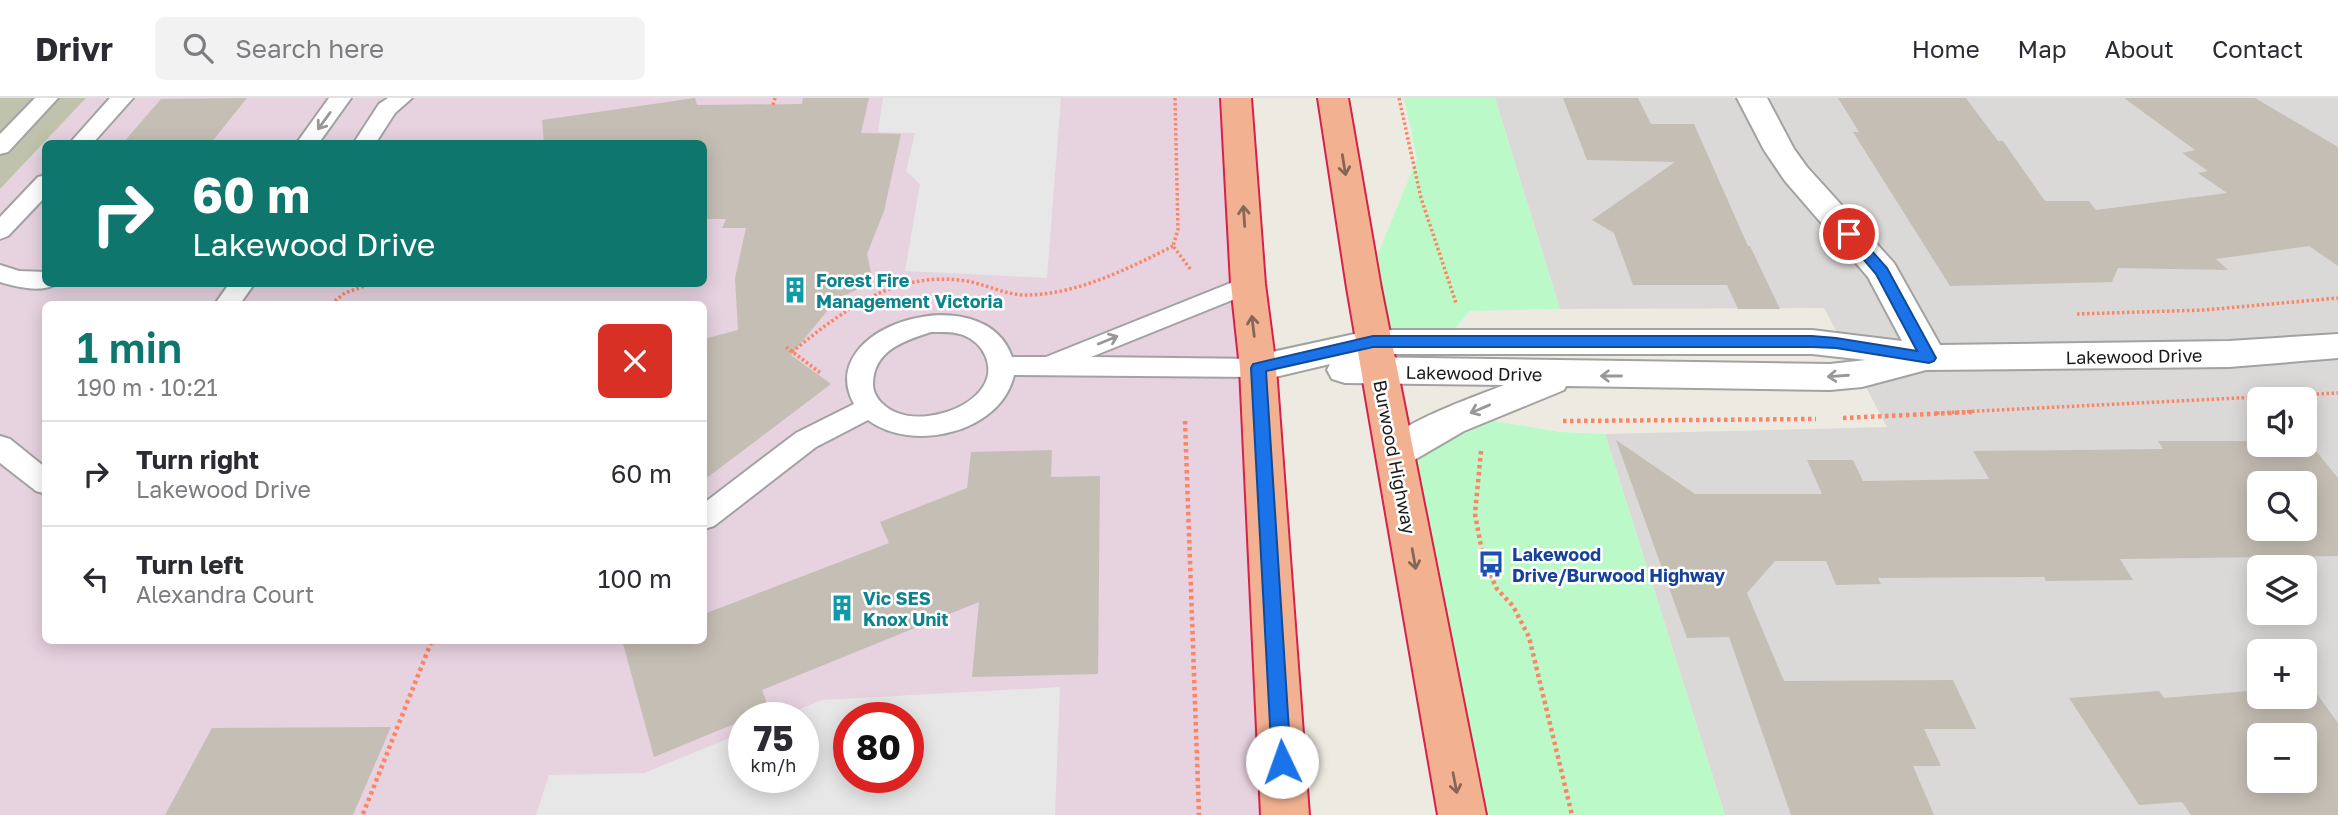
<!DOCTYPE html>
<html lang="en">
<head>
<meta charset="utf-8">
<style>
	body { margin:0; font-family:"Golos Text",sans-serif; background:#f2f2f3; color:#2b2b33; height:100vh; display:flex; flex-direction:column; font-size:26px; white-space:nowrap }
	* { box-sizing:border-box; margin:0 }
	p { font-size:23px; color:#7c7c81 }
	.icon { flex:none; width:38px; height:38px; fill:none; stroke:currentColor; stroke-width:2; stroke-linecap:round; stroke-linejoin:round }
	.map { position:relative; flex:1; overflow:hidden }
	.sheet { position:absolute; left:42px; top:203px; width:665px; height:343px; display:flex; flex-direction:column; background:#fff; border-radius:10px; box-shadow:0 4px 18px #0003 }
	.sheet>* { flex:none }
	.guide { position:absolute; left:42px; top:42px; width:665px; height:147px; border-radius:10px; box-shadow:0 4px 18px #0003; background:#0f766e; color:#fff; overflow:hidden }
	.controls { position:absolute; left:2247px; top:289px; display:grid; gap:14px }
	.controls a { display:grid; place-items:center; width:70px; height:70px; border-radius:10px; background:#fff; box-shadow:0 4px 18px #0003; font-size:35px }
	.speed { position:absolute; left:728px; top:604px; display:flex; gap:14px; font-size:35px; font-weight:700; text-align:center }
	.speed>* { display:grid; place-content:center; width:91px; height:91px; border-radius:50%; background:#fff; box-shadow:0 4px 18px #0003; line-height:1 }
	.speed small { font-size:18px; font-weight:400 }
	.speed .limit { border:10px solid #d22; background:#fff; color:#111 }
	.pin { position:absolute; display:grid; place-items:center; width:60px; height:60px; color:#fff; margin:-30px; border:4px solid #fff; border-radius:50%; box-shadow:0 2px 7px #0007 }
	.me { position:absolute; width:77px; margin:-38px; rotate:357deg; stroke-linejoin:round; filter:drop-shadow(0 0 5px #0008) }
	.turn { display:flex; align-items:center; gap:24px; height:147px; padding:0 35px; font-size:32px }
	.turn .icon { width:91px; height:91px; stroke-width:2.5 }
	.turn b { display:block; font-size:49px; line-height:60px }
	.round { display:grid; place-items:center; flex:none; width:74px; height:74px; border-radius:10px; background:#f2f2f3 }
	.overview { display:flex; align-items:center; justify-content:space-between; height:119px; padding:0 35px }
	h1 { font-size:42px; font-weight:600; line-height:52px; color:#0f766e }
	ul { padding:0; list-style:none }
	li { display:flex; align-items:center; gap:21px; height:105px; padding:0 35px; border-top:2px solid #e1e1e2 }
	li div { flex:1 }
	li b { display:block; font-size:26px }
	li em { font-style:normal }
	header { display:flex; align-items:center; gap:42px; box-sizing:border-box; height:98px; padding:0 35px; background:#fff; border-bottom:2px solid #e1e1e2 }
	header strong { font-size:33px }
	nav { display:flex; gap:38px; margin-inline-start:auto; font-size:24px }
	.search { width:490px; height:63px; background:#f2f2f3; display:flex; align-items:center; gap:18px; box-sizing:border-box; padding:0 24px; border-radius:10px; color:#7c7c81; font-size:26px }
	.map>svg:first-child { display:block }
	.residential { fill:#dad9d8; fill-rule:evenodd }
	.industrial { fill:#e7d2e0; fill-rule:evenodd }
	.construction { fill:#bfc2ac }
	.park { fill:#bbfac8 }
	.parking { fill:#e7e7e7; fill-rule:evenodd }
	.building { fill:#c5beb4; fill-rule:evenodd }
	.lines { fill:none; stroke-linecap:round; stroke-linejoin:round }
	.service-casing { stroke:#a2a2a2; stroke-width:4 }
	.minor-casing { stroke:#a2a2a2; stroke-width:4 }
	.trunk-casing { stroke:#d8214a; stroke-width:4 }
	.path-far1 { stroke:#fb8564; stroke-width:3.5; stroke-dasharray:2.5 2.5; stroke-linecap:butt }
	.path { stroke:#fb8564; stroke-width:4.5; stroke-dasharray:3.5 3.5; stroke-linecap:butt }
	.service { fill:#fff; fill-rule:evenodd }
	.minor { fill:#fff; fill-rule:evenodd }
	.trunk { fill:#f2b292; fill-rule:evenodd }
	.oneway { stroke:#989898 }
	.oneway2 { stroke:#866656 }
	.route { fill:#1a73e8; stroke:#114b97; stroke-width:2 }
	.labels { text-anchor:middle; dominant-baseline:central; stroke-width:5; stroke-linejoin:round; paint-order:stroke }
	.culture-label { font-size:18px; font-weight:bold; fill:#0d838f; stroke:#fff; text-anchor:start }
	.street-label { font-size:18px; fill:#1b1b1b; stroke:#fff }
	.transit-label { font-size:18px; font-weight:bold; fill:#164399; stroke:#fff; text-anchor:start }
</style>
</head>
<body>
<header>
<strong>Drivr</strong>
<div class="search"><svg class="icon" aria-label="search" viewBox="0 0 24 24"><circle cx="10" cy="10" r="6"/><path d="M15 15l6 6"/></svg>Search here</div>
<nav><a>Home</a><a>Map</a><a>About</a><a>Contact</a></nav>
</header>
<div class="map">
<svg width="2338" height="717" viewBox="0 0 2338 717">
	<rect width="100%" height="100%" fill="#edebe1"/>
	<!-- residential -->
	<path class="residential" d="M 1495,0 L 2338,0 L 2338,717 L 1725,717 L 1605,336 L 1887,329 L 1824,210 L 1560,211 ZM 2259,301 L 2305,301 L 2305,346 L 2259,346 ZM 2259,385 L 2305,385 L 2305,430 L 2259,430 ZM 2259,469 L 2305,469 L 2305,514 L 2259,514 ZM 2259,553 L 2305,553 L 2305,598 L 2259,598 ZM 2259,637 L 2305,637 L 2305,682 L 2259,682 Z"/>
	<!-- industrial -->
	<path class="industrial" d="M 86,0 L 1236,0 L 1285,717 L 0,717 L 0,91 ZM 46,46 L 704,46 L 704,186 L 46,186 ZM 46,206 L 704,206 L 704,542 L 46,542 ZM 744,620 L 803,620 L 803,679 L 744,679 ZM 849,620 L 908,620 L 908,679 L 849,679 Z"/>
	<!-- construction -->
	<polygon class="construction" points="0,0 86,0 0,91"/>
	<!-- park -->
	<g class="park">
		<polygon points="1404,0 1495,0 1560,211 1470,213 1444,243 1373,244 1364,190 1417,61"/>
		<polygon points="1464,318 1560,334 1605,336 1725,717 1462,717 1395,355"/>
	</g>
	<!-- parking -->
	<g class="parking">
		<polygon points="883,0 1061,0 1047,180 905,173 920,86 906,73 915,35 878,34"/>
		<path d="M 1060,589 L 1055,717 L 536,717 L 549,677 L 644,675 L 744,634 L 744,679 L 803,679 L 803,620 L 780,619 L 822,602 ZM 849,620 L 908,620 L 908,679 L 849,679 Z"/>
	</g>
	<!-- building -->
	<g class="building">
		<polygon points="247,0 210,46 122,46 161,1"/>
		<polygon points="695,0 697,7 802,6 803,0 869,0 861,35 901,36 884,113 867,156 873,184 837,201 791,257 831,286 704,382 704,241 738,232 735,180 746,130 722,130 726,121 704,121 704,46 544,46 542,22"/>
		<polygon points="1563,0 1638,0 1651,26 1694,26 1748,148 1750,148 1780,211 1738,211 1727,187 1633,187 1614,135 1592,122 1675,64 1587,62"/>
		<polygon points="1838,0 1966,0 1998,43 2003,43 2045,103 2089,103 2096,112 2227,95 2198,75 2208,73 2182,55 2195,52 2124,0 2255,0 2338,49 2338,168 2309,148 2216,161 2228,172 2118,170 2112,184 1950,188 1853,34 1859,34"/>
		<path d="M 1616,342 L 1695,396 L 1822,396 L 1807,362 L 1853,362 L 1863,383 L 1989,381 L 1973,353 L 2163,351 L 2158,343 L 2245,343 L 2259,344 L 2259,346 L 2305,346 L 2305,343 L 2308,343 L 2338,380 L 2338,458 L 2120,461 L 2133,482 L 2046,483 L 2044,479 L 1878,480 L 1881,486 L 1836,487 L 1826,463 L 1775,463 L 1747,495 L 1784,583 L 1953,582 L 1976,631 L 1924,631 L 1941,668 L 1913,668 L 1934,717 L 1791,717 L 1729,539 L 1687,540 ZM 2259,385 L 2305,385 L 2305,430 L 2259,430 Z"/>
		<polygon points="1052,352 1051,379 1100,378 1098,576 972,579 979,504 762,592 769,611 744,620 744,622 654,659 622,542 704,542 704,516 889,445 880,424 967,390 971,354"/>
		<path d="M 2311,588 L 2338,625 L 2338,717 L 2191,717 L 2182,704 L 2139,707 L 2069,600 L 2159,593 L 2164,600 L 2259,592 L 2259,598 L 2305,598 L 2305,589 ZM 2259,637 L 2305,637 L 2305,682 L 2259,682 Z"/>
		<polygon points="391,629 353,717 165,717 212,630"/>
	</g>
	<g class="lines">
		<!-- service casing -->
		<g class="service-casing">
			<g id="service">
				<polygon points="35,0 58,0 8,54 0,56 0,36"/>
				<polygon points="110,0 133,0 92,46 69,46"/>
				<polygon points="329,0 351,0 318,46 296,46"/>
				<polygon points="388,0 412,0 395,15 375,46 353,46 379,6"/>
				<polygon points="46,77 46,98 8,138 0,141 0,119 38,79"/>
				<path d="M 0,167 L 19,173 L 46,174 L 46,186 L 56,186 C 42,195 16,189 0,184 Z"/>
				<path d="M 1248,178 L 1257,180 L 1260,186 L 1257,192 L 1091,259 L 1258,261 L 1267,263 L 1271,270 L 1267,277 L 1258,279 L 1014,277 C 1001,335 912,355 868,322 L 816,349 L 714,428 L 704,431 L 704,405 L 796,335 L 854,306 C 811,228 984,177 1012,259 L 1046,259 ZM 931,234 C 941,234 953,233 963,237 C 984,245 996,269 983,289 C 967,313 922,326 895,314 C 884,309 873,299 873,286 C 873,253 903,243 931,234 Z"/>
				<polygon points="229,186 254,186 240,206 215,206"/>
				<polygon points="0,338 10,341 46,370 46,396 36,393 0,365"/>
			</g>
		</g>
		<!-- minor casing -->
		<g class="minor-casing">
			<path id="minor" d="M 1737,0 L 1767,0 L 1794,51 L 1807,69 L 1894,165 L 1940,247 L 2229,243 L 2338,236 L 2338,260 L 2229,269 L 1926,272 L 1862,289 L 1830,292 L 1566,288 L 1564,292 L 1464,333 L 1409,365 L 1395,369 L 1381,365 L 1376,355 C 1391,327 1472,300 1504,287 L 1345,285 L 1332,281 L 1327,272 L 1330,266 L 1258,283 L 1245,279 L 1240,270 L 1245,261 L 1258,257 L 1373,232 L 1812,232 L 1902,243 L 1868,179 L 1785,83 L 1764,52 ZM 1373,256 L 1812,256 L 1866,262 L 1830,266 L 1360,259 Z"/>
		</g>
		<!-- trunk casing -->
		<g class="trunk-casing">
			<g id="trunk">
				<polygon points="1221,0 1251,0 1265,186 1276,270 1309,717 1261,717 1240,270 1231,186"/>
				<polygon points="1318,0 1348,0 1381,190 1486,717 1438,717 1347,190"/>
			</g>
		</g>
		<!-- path-far1 -->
		<g class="path-far1">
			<polyline points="1175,0 1178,132 1173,148 1191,172"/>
			<polyline points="1399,0 1421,100 1456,205"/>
			<polyline points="773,7 775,0"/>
			<polyline points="331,206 345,195 370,186"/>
			<polyline points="2077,216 2204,212 2338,200"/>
			<polyline points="786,249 822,276"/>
			<path d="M 792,254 C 841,214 891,175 959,182 C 982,184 1003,197 1026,197 C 1076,197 1130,170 1173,148"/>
			<polyline points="1937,315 2338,295"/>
		</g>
		<!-- path -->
		<g class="path">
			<polyline points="1843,320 1972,314"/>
			<polyline points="1185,323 1199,717"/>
			<polyline points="1563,323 1816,321"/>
			<polyline points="1481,353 1475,416 1484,464 1497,491 1513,508 1529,539 1572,717"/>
			<polyline points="363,716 432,542"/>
		</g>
		<!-- service -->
		<use href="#service" class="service"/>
		<!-- minor -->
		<use href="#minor" class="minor"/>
		<!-- trunk -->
		<use href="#trunk" class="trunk"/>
	</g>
	<!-- one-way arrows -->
	<defs><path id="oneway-shaft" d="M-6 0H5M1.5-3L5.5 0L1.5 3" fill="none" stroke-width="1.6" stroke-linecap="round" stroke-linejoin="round" transform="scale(1.75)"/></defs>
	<g class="oneway">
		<use href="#oneway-shaft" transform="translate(324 23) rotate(126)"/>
		<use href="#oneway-shaft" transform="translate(1108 242) rotate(-22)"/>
		<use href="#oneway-shaft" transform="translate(1611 278) rotate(-180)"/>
		<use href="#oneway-shaft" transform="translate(1838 278) rotate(176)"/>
		<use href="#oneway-shaft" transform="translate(1480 311) rotate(157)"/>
	</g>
	<g class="oneway2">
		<use href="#oneway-shaft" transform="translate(1344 67) rotate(81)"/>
		<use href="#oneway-shaft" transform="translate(1244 118) rotate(-94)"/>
		<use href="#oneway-shaft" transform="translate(1253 228) rotate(-97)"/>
		<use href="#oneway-shaft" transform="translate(1414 461) rotate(80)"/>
		<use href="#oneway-shaft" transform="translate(1455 685) rotate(79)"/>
	</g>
	<!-- route -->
	<polygon class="route" points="1849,132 1854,133 1887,170 1936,260 1934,263 1929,265 1836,250 1812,249 1373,249 1266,273 1291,664 1289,670 1282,673 1275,670 1272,664 1251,270 1253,266 1373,238 1812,238 1836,240 1917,253 1876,176 1842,136"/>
	<!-- icons -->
	<defs>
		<g id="building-bare" transform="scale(2.1)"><path d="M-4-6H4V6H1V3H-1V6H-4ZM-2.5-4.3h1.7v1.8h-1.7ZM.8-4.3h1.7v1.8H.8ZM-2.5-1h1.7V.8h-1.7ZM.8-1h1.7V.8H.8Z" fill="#0f9aa8" stroke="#fff" stroke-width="2.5" paint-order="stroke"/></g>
		<g id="bus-bare" transform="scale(2.1)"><path d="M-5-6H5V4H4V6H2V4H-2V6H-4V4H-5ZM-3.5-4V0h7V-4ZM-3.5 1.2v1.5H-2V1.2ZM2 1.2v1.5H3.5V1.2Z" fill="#1a4fb4" stroke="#fff" stroke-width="2.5" paint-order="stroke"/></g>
	</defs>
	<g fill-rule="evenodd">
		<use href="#building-bare" x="795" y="192"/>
		<use href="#bus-bare" x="1491" y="466"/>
		<use href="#building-bare" x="842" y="510"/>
	</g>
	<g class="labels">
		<!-- culture labels -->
		<g class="culture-label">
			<text x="816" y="182">Forest Fire<tspan x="816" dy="21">Management Victoria</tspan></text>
			<text x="863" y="500">Vic SES<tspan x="863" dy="21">Knox Unit</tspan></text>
		</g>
		<!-- street labels -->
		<g class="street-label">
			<text transform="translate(2134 258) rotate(-1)">Lakewood Drive</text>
			<text transform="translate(1474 275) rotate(1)">Lakewood Drive</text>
			<text transform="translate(1395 359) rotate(79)">Burwood Highway</text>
		</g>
		<!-- transit labels -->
		<g class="transit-label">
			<text x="1512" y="456">Lakewood<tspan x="1512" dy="21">Drive/Burwood Highway</tspan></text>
		</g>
	</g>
</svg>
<div class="controls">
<a><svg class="icon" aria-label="sound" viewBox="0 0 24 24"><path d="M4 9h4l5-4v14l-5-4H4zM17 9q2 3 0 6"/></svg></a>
<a><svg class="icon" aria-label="search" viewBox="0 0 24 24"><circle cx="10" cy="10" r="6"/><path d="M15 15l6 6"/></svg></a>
<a><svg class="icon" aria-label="layers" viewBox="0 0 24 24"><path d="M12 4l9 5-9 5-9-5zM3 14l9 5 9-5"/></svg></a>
<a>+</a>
<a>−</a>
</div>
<div class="speed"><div>75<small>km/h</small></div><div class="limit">80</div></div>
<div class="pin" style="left:1849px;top:136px;background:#d93025"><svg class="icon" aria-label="arrive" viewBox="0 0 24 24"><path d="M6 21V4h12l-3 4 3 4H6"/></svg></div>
<svg class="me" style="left:1282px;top:664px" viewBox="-20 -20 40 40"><circle r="19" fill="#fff"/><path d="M0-13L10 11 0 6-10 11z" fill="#1a73e8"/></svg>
<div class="guide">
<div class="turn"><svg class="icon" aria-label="right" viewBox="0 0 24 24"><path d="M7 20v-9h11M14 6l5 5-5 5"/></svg><div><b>60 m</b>Lakewood Drive</div></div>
</div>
<section class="sheet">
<div class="overview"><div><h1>1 min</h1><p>190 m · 10:21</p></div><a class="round" style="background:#d93025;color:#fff"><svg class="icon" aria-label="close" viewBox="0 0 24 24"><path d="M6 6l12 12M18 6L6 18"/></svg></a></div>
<ul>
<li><svg class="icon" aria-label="right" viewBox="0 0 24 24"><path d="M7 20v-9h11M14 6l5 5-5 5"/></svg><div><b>Turn right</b><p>Lakewood Drive</p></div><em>60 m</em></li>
<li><svg class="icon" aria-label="left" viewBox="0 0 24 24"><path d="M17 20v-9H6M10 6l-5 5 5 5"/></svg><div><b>Turn left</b><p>Alexandra Court</p></div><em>100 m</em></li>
</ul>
</section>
</div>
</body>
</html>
